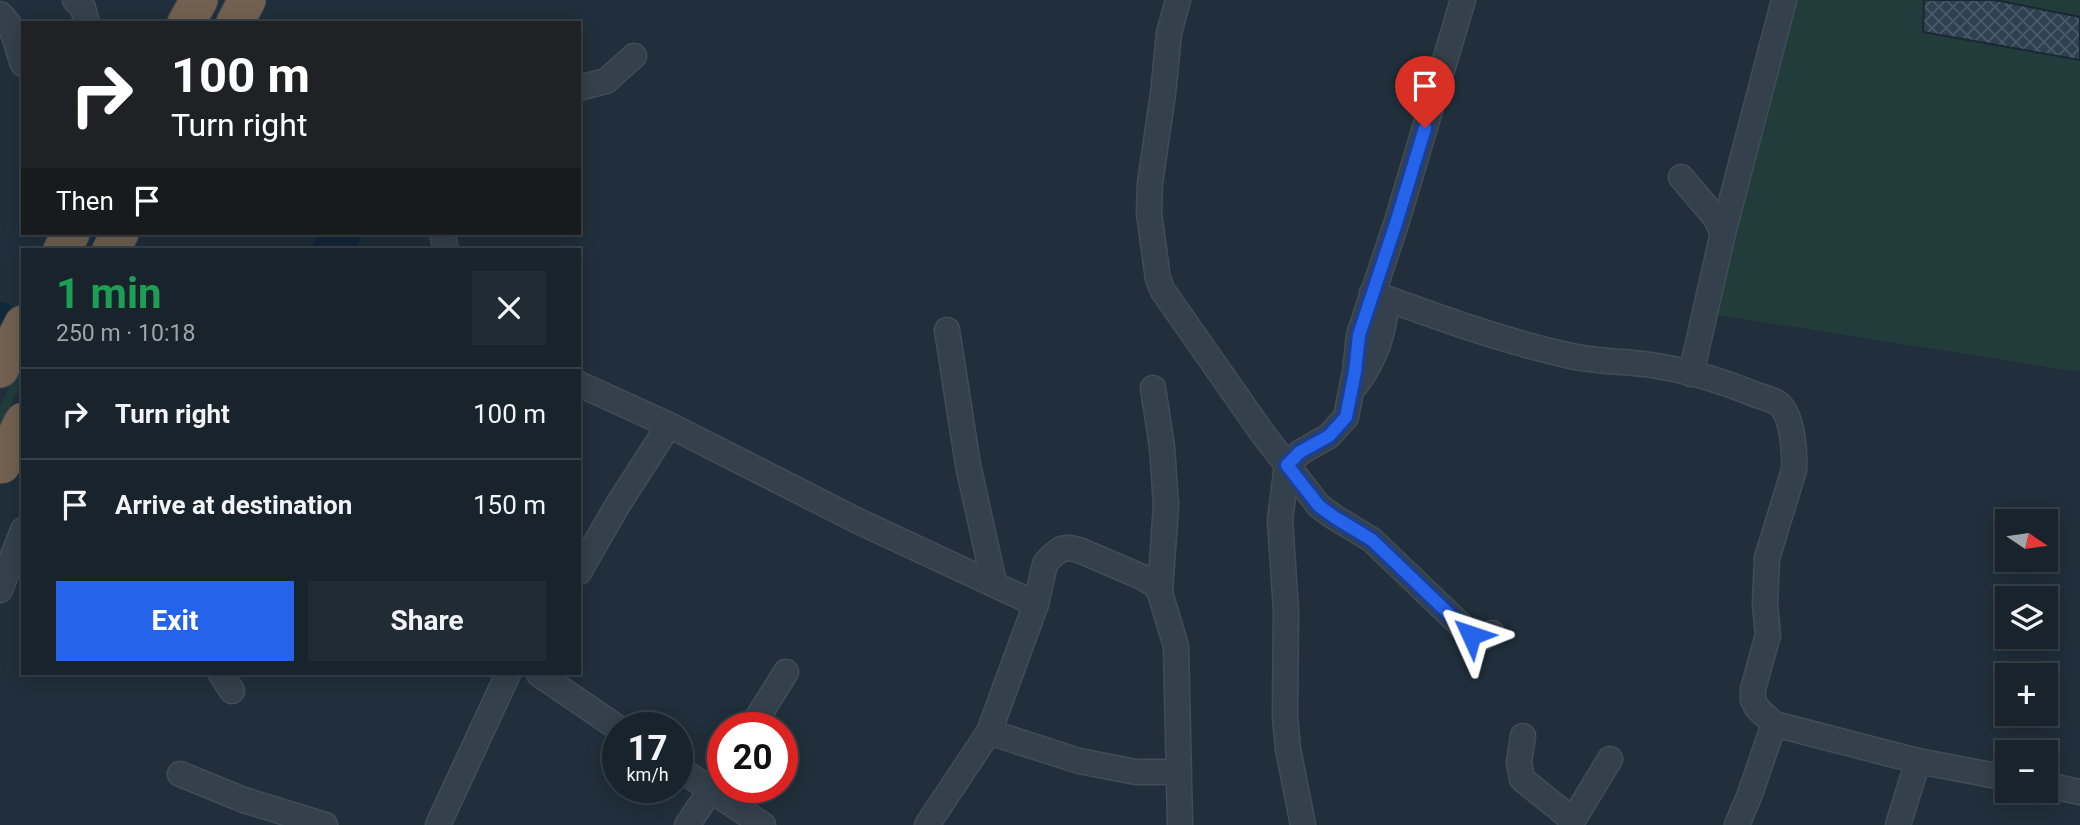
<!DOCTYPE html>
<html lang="en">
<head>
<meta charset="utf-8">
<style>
	body { margin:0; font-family:Roboto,sans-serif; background:#212b34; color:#f1f3f6; height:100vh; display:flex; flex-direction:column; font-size:26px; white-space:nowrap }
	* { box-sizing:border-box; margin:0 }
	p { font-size:23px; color:#9fa4a9 }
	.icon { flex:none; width:38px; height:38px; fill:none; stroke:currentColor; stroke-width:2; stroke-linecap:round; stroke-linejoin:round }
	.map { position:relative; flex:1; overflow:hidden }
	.side { position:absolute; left:21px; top:248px; width:560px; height:427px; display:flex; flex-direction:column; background:#18232c; border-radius:0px; box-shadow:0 4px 18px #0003,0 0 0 2px #364048 }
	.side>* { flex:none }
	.banner { position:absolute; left:21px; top:21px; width:560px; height:214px; border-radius:0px; box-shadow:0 4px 18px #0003,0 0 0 2px #364048; background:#202124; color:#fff; overflow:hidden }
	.needle { width:46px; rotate:103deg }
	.buttons { position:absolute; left:1995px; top:509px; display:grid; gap:14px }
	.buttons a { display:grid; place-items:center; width:63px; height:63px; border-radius:0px; background:#18232c; box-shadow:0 4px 18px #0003,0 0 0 2px #364048; font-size:35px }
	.speed { position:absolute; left:602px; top:712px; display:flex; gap:14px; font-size:35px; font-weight:700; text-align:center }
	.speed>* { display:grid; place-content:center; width:91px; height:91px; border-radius:50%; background:#18232c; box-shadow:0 4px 18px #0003,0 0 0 2px #364048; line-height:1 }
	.speed small { font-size:18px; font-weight:400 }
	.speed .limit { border:10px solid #d22; background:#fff; color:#111 }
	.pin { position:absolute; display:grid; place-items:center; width:60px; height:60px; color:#fff; margin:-72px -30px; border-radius:50% 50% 50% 0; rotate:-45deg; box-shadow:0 0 7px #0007 }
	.pin .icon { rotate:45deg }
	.me { position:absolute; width:77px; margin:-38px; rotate:312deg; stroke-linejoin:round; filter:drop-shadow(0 0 5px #0008) }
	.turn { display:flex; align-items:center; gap:24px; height:147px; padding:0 35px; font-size:32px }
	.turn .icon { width:91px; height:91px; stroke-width:2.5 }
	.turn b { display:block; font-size:49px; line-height:60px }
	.then { display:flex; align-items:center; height:66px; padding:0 35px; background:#0003; gap:14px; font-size:26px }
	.round { display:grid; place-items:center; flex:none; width:74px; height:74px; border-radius:0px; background:#212b34 }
	.summary { display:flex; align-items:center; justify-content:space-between; height:119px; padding:0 35px }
	h1 { font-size:42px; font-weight:700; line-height:52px; color:#1e9e55 }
	.button { display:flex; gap:14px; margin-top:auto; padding:14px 35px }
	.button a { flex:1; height:80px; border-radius:0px; background:#2563eb; color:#fff; font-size:28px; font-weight:700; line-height:80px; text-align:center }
	.button a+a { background:#212b34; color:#f1f3f6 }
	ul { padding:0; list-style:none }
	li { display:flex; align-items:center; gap:21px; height:91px; padding:0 35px; border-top:2px solid #364048 }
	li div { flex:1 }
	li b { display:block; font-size:26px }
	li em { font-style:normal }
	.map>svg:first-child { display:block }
	.grass { fill:#223c3c }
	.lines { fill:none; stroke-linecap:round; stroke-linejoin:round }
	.river { stroke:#132739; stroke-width:32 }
	.building { fill:url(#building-cross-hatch); stroke:#1b2732; stroke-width:2 }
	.minor-casing { stroke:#404c57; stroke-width:27 }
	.highway-casing { stroke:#3f4b56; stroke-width:39 }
	.minor { stroke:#34404b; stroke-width:24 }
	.highway { stroke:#726151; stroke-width:37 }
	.highway-bridge-casing { stroke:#3f4b56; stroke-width:39; stroke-linecap:butt }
	.highway-bridge { stroke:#726151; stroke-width:37 }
	.route-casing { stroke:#184099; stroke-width:18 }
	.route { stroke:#2563eb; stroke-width:12 }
</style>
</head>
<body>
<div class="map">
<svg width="2080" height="825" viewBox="0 0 2080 825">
	<defs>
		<pattern id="building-cross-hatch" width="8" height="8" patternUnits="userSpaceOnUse" patternTransform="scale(1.75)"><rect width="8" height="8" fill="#2f4050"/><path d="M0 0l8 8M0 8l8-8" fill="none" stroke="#4b5a68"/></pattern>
	</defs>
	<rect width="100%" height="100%" fill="#202f3b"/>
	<!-- grass -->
	<g class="grass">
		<polygon points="1791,0 2080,0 2080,372 1717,315"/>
		<polygon points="23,359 23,380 0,428 0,406"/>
	</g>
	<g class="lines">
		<!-- river -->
		<g class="river">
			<polyline points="328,250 346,233"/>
			<polyline points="0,318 23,329"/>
		</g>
	</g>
	<!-- building -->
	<polygon class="building" points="1924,0 1995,0 2080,17 2080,60 1923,32"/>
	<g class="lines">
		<!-- minor casing -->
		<g class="minor-casing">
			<g id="minor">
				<polyline points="75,0 83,8 87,23"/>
				<polyline points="1178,0 1169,33 1163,94 1150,183 1149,213 1158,279 1163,291 1263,434 1319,506 1334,517 1372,540 1471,635 1479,639 1492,633"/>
				<path d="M 0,14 C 15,27 16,46 23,64"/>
				<polyline points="579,88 606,81 634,56"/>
				<polyline points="1681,177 1715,217 1723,233"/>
				<polyline points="442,233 446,250"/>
				<path d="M 1372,293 C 1437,317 1503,341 1571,356 C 1597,362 1624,361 1651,365 C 1685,370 1722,381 1754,394 C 1761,397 1773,399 1779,404 C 1793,416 1795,453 1794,470 L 1767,558 L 1765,604 L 1768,635 L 1753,689 L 1753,700 L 1757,708 L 1774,724 L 1918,761 L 2007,778"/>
				<polyline points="947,330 968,465 994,583"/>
				<polyline points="1691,374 1723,233 1784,0"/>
				<polyline points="579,384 669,425 858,521 1036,604"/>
				<path d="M 1356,385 C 1376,358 1384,333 1387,299"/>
				<polyline points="1153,388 1162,447 1166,505 1160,593"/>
				<polyline points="579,572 617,506 669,425"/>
				<polyline points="0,590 23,530"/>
				<polyline points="221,674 232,691"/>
				<polyline points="539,674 618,728"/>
				<polyline points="751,728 786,672"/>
				<polyline points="989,732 1079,761 1136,772 1179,772"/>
				<polyline points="1523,736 1519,762 1522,779 1573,820"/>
				<polyline points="677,767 763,825"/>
				<polyline points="180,774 244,800 325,825"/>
				<polyline points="2046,785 2080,792"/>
				<polyline points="438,825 508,674"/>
				<polyline points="687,825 723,772"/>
				<polyline points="927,825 989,732 1036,604 1045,564 1051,557 1061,549 1069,548 1079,550 1142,577 1156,586 1160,593 1176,646 1180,825"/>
				<polyline points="1303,825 1288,749 1285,716 1286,611 1280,520 1287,465 1301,452 1329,436 1346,417 1355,372 1359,335 1397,221 1463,0"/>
				<polyline points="1570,825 1610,759"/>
				<polyline points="1737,825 1750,794 1774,724"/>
				<polyline points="1898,825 1918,761"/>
			</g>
		</g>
		<!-- highway casing -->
		<g class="highway-casing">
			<g id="highway">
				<polyline points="186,23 199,0"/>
				<polyline points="235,23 247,0"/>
				<polyline points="62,250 71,233"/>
				<polyline points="111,250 120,233"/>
				<polyline points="0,369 23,324"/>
			</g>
		</g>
		<!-- minor -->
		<use href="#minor" class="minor"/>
		<!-- highway -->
		<use href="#highway" class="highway"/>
		<!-- highway-bridge casing -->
		<g class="highway-bridge-casing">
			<polyline id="highway-bridge" points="2,465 23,421"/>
		</g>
		<!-- highway-bridge -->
		<use href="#highway-bridge" class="highway-bridge"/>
	</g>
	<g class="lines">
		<!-- route casing -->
		<g class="route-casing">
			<polyline id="route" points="1425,128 1397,220 1359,335 1355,372 1346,417 1329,436 1300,452 1287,465 1319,506 1334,517 1372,540 1471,635"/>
		</g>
		<!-- route -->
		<use href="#route" class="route"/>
	</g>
</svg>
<div class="buttons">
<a><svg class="needle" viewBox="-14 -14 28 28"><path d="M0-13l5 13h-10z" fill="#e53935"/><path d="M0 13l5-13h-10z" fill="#9fa4a9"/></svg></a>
<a><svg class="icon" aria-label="layers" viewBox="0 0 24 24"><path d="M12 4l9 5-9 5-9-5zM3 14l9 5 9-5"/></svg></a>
<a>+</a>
<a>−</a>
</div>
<div class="speed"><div>17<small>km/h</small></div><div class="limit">20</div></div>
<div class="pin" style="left:1425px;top:128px;background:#d93025"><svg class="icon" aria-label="arrive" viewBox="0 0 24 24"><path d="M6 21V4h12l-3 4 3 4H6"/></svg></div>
<svg class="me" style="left:1471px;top:635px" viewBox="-20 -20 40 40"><path d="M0-17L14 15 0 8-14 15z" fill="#2563eb" stroke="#fff" stroke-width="4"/></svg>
<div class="banner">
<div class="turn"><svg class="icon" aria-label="right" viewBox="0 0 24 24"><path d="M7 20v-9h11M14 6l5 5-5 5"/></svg><div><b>100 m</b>Turn right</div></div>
<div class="then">Then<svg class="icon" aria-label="arrive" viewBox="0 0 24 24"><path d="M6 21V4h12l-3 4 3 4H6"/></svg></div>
</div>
<section class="side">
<div class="summary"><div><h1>1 min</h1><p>250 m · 10:18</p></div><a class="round"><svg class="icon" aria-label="close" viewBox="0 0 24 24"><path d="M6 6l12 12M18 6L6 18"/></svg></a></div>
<ul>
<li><svg class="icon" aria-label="right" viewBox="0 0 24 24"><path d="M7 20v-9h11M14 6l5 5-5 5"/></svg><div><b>Turn right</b></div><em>100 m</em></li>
<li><svg class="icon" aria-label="arrive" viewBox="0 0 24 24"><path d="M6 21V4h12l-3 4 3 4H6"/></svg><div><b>Arrive at destination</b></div><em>150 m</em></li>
</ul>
<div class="button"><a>Exit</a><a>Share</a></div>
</section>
</div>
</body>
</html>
